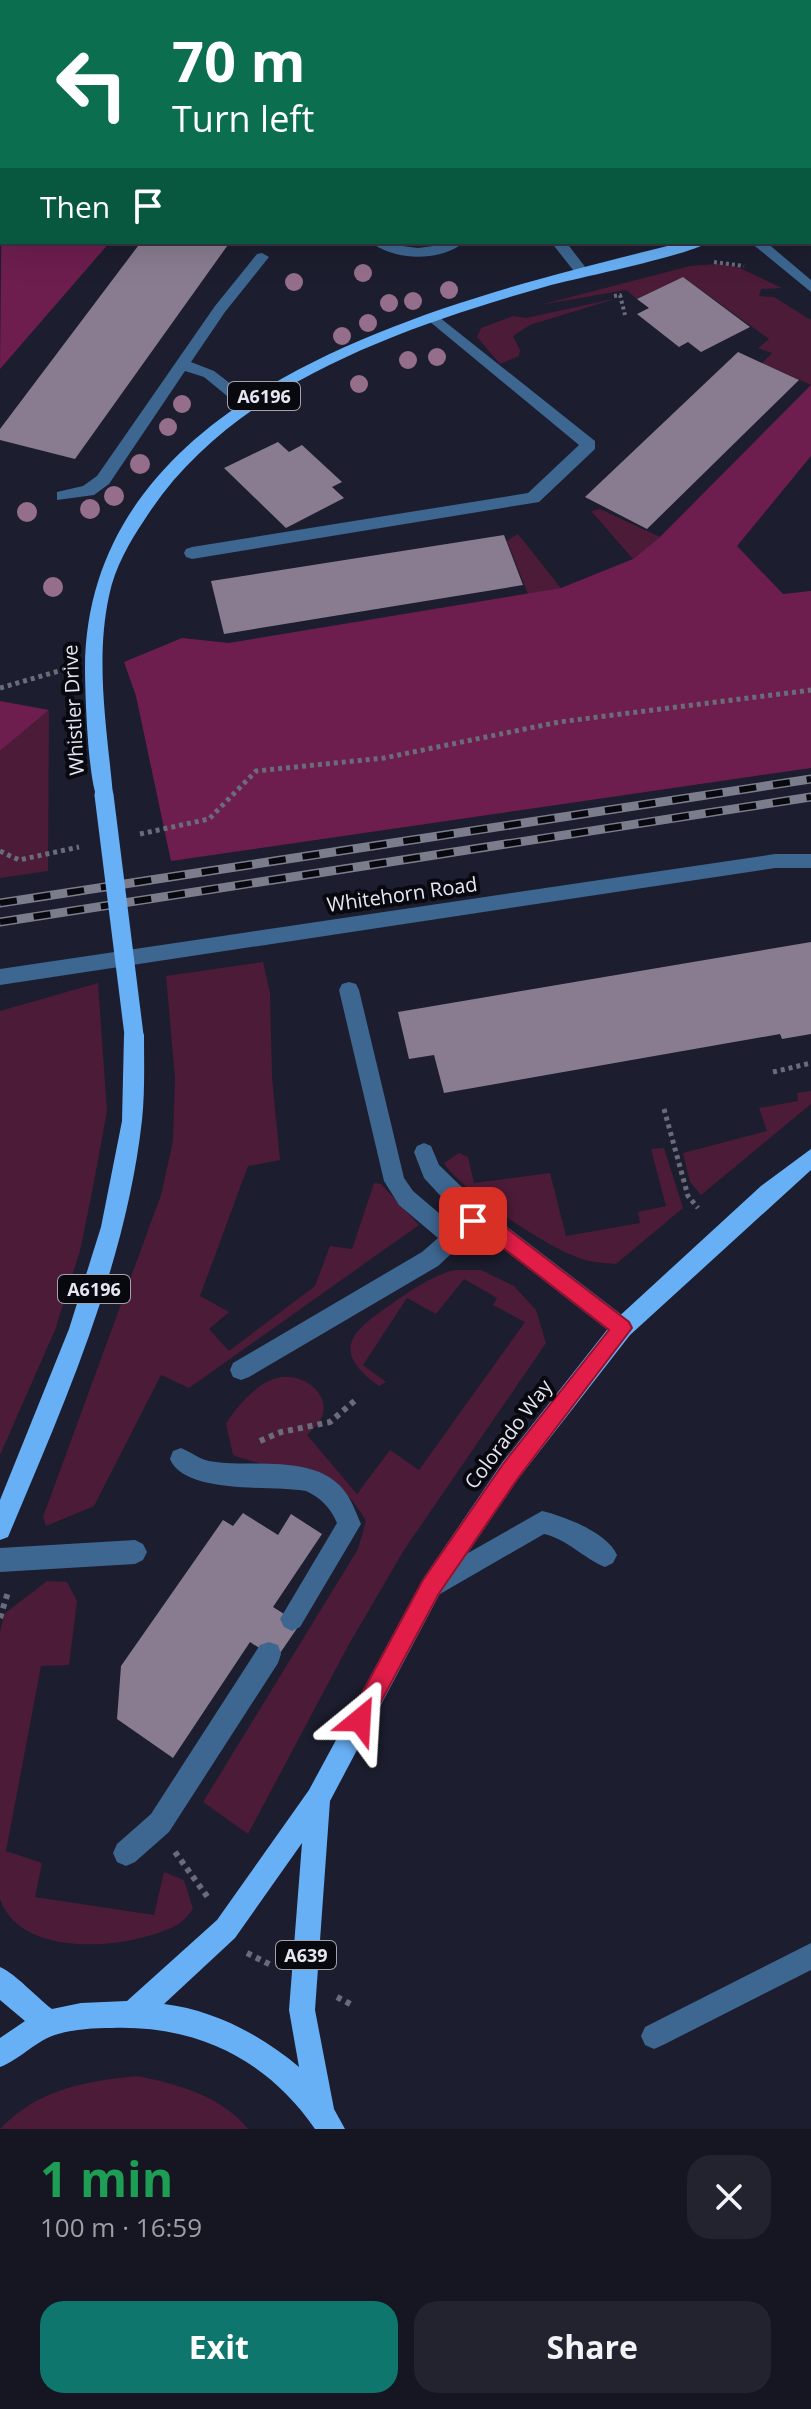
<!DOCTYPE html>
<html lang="en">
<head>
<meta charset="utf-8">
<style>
	body { margin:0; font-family:"Open Sans",sans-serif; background:#22232f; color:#f1f3f6; height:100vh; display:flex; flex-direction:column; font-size:30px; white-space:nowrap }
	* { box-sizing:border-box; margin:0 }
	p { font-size:26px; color:#9d9fa5 }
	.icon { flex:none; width:44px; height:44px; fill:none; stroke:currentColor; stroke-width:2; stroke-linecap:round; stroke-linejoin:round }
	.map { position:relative; height:2129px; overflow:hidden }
	.panel { display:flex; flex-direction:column; background:#151622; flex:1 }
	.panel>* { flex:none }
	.top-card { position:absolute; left:0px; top:0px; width:812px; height:244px; box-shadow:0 8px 32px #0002,0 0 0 2px #343540; background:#0b6e4f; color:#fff; overflow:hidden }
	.pin { position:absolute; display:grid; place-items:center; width:68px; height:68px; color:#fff; margin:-34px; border-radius:16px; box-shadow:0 4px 12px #0006 }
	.me { position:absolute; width:88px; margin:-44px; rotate:27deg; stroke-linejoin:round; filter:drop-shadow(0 0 6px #0008) }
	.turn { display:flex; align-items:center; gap:28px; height:168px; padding:0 40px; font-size:36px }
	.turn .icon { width:104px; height:104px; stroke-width:2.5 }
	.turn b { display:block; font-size:56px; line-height:68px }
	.then { display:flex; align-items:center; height:76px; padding:0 40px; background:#0003; gap:16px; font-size:30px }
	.round { display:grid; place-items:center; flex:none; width:84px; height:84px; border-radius:24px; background:#22232f }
	.headline { display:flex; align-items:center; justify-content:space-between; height:136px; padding:0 40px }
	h1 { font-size:48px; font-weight:700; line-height:60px; color:#1e9e55 }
	.button { display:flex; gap:16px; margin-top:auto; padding:16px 40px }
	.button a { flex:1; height:92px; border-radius:24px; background:#0f766e; color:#fff; font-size:32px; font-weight:700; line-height:92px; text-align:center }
	.button a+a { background:#22232f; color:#f1f3f6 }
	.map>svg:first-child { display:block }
	.green { fill:#4c1b38 }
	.forest { fill:#6d1e4f }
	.building { fill:#897c90 }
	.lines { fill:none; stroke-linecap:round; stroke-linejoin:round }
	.path-far2 { stroke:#6b6c7b; stroke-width:4; stroke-dasharray:3 3; stroke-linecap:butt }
	.path-far1 { stroke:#6b6c7b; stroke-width:5; stroke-dasharray:4 4; stroke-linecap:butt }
	.path { stroke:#6b6c7b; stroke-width:6; stroke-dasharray:5 5; stroke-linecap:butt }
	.lane { fill:#3d6791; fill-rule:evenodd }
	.street { fill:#3d6791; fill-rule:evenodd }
	.primary { fill:#68b0f6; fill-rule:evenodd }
	.highway { fill:#a2cbf5; fill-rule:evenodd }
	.rail-casing { stroke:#7c7d8c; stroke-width:9 }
	.rail { stroke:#08080f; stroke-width:6; stroke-dasharray:17; stroke-linecap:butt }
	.primary-bridge { stroke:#68b0f6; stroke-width:19 }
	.tree { fill:#946e8a }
	.route { fill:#e11d48; stroke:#92132f; stroke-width:2 }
	.labels { text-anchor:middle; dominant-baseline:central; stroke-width:8; stroke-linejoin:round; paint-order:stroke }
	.shield { fill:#08080f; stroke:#a3a3ae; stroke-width:2 }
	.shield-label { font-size:18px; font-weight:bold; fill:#e5e6f2 }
	.street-label { font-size:20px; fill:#e5e6f2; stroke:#08080f }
</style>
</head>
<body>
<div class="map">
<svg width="811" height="2129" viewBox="0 0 811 2129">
	<rect width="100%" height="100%" fill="#1c1d2e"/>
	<!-- green -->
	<g class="green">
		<polygon points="717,264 738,267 782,288 761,289 759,296 774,297 811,320 811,385 762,363 772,353 758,348 769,339 683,277 637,299 626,290 540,305 690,266"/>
		<polygon points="618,298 530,325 513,336 520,350 519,356 500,364 477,337 481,328 513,316 526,318"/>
		<polygon points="600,509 660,537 633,559 591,511"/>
		<polygon points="518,534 561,588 528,594 507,541"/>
		<polygon points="49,710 48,871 0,878 0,751"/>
		<polygon points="263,962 270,993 272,1077 280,1160 248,1166 200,1296 229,1312 209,1329 229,1351 315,1286 330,1246 352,1249 374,1183 381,1184 419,1225 189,1388 161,1375 94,1506 46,1526 43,1517 161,1195 173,1141 175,1078 166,976"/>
		<polygon points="98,983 107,1111 94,1182 80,1251 55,1330 0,1455 0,1011"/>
		<polygon points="811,1091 811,1104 701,1195 690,1182 683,1153 767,1131 759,1108 798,1101 797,1093"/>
		<path d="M 664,1148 L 683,1208 L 616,1264 C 601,1263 588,1262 574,1256 C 544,1245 460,1189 444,1163 L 459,1153 L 468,1157 L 474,1183 L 550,1173 L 566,1236 L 640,1223 L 638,1212 L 666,1206 L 651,1149 Z"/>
		<path d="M 454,1270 L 481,1270 L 514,1286 L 536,1310 L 546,1343 L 404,1550 L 348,1646 L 248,1834 L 203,1802 L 358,1549 L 366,1521 C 333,1460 287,1476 233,1455 L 226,1424 C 236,1407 257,1383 277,1378 C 302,1371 335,1395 320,1421 C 317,1426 311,1431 307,1435 L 357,1494 L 390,1450 L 419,1470 L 525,1322 L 493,1305 L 497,1298 L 464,1279 L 436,1314 L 407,1298 L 363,1365 L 386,1382 L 379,1386 C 327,1349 355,1329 393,1303 C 413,1289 430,1277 454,1270 Z"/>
		<path d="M 47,1581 L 67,1582 L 77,1601 L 69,1665 L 41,1666 L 6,1851 L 42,1863 L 35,1897 L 154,1915 L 164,1872 L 184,1880 L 193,1909 C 188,1915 182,1923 175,1926 C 129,1949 21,1960 0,1899 L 0,1632 L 4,1614 Z"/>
		<path d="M 138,2076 C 179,2085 220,2095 248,2129 L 0,2129 C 38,2089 85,2081 138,2076 Z"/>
	</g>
	<!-- forest -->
	<g class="forest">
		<polygon points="2,172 2,242 110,242 0,369"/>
		<polygon points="811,385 811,456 737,546 783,594 811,591 811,768 171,861 136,696 124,662 182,638 229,643 561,588 633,559 660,537"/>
		<polygon points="0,701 49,710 0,751"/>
	</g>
	<!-- building -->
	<g class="building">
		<polygon points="141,242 230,242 75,459 0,440 0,429"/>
		<polygon points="683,277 750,327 701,352 688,342 679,347 637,314 649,308 637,299"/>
		<polygon points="738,352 799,380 647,529 585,497"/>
		<polygon points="278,442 289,452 302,445 342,482 332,487 344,498 286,528 224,468"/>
		<polygon points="504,535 523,585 224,634 211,581"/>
		<polygon points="811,942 811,1034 782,1039 780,1034 444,1093 434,1055 409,1059 398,1012"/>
		<polygon points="243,1513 278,1535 291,1514 322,1534 273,1607 300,1624 276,1659 250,1642 173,1758 117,1719 121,1666 223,1520 233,1526"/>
	</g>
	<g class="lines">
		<!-- path-far2 -->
		<g class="path-far2">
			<polyline points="714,262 744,266"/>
			<polyline points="614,296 620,295 625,315"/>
		</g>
		<!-- path-far1 -->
		<g class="path-far1">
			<polyline points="0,688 66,669"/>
			<polyline points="140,834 209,819 256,771 384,758 559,722 811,690"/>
			<polyline points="0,851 19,860 79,847"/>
			<polyline points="773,1072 811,1063"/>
			<polyline points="664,1109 688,1196 698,1208"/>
		</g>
		<!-- path -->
		<g class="path">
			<polyline points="260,1441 281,1432 330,1422 358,1398"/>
			<polyline points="0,1618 8,1592"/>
			<polyline points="175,1852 209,1899"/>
			<polyline points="247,1953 271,1965"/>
			<polyline points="337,1997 354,2006"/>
		</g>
		<!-- lane -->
		<g class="lane">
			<polygon points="374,0 387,0 386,2"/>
			<polygon points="811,163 811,172 810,172 810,163"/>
			<path d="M 371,242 L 418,248 L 464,242 C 442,262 393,261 371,242 Z"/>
			<polygon points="551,242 566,242 589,272 587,275 577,275"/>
			<polygon points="262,253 269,257 225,312 191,362 214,371 253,401 253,409 243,409 204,377 185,371 109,484 94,495 57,500 57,492 83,486 97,476 215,306 257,254"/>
			<polygon points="434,313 595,441 595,449 539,502 533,503 192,559 186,557 184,553 186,549 192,547 528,493 579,445 429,321 429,315"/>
			<polygon points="775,854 811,854 811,868 775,868 0,985 0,969"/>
			<polygon points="349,982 356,984 359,990 404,1178 413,1191 453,1225 461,1218 424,1178 414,1152 417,1146 424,1143 431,1146 439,1165 469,1194 481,1214 497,1219 630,1321 633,1328 630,1335 622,1338 614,1335 484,1234 476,1231 438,1266 249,1377 241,1380 233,1377 230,1370 233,1363 422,1252 438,1238 399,1205 384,1181 339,990 342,984"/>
			<path d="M 181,1448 C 191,1452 199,1459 209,1461 C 252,1469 320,1451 348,1496 C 353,1504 357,1515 361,1524 L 300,1627 L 292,1631 L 284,1627 L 280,1619 L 337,1523 C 330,1507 321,1498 306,1491 C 272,1485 185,1495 170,1459 L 173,1451 Z"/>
			<path d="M 542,1511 C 564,1516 608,1533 617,1555 L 613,1563 L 605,1567 C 583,1558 567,1539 544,1534 L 440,1594 L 432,1598 L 424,1594 L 420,1586 L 424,1578 Z"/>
			<polygon points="135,1540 143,1544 147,1552 143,1560 135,1564 0,1572 0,1548"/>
			<polygon points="269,1642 278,1645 281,1654 278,1663 169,1832 135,1862 126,1866 117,1862 113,1853 117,1844 151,1814 260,1645"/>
			<polygon points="811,1943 811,1970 663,2045 654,2049 645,2045 641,2036 645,2027"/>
		</g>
		<!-- street -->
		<polygon class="street" points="750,242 766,242 811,280 811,292"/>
		<!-- primary -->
		<g class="primary">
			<rect x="810" y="207" width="1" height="8"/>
			<path d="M 684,242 L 708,242 C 694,254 578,278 551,285 C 404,327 231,384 145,519 C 129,543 115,567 109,596 C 95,661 107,729 113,795 L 104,802 L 98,800 C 88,782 85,692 85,668 C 87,380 463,297 684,242 Z"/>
			<path d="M 134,1027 L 141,1029 L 144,1035 C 144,1063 145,1092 142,1120 C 126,1265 64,1404 8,1537 L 0,1540 L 0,1500 L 69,1329 L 101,1227 L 122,1121 L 124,1035 L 127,1029 Z"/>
			<path d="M 811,1149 L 811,1170 L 630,1335 L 518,1479 L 439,1595 L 330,1801 L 315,2010 L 334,2109 L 345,2129 L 315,2129 C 267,2059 196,2025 112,2028 C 94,2028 75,2029 58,2034 C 36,2040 21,2059 0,2067 L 0,2038 L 25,2021 L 0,2000 L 0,1967 C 16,1974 36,1997 52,2009 L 81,2003 L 127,2001 L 217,1920 L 309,1790 L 423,1579 L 502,1463 L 614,1321 L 761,1186 ZM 302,1843 L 289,2010 L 299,2067 C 261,2035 214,2010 164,2004 L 235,1938 Z"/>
		</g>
		<!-- highway -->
		<g class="highway">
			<polygon points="54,0 71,0 52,2"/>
			<polygon points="2,53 2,64 0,65 0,54"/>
		</g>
		<!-- rail casing -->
		<g class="rail-casing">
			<g id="rail">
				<polyline points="0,903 811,779"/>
				<polyline points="0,922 811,797"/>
			</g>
		</g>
		<!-- rail -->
		<use href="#rail" class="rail"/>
		<!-- primary-bridge -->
		<polyline class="primary-bridge" points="104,795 134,1035"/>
	</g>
	<!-- trees -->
	<g class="tree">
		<circle cx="363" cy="273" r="9"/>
		<circle cx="294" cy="282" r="9"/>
		<circle cx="449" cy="290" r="9"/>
		<circle cx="413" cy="301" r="9"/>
		<circle cx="389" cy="303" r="9"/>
		<circle cx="368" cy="323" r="9"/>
		<circle cx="342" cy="336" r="9"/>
		<circle cx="437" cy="357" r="9"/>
		<circle cx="408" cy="360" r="9"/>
		<circle cx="359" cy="384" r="9"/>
		<circle cx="182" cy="404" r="9"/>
		<circle cx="168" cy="427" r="9"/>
		<circle cx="140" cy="464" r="10"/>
		<circle cx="114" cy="496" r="10"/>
		<circle cx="90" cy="509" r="10"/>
		<circle cx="27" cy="512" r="10"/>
		<circle cx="53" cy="587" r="10"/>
	</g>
	<!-- route -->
	<polygon class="route" points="473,1213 496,1220 629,1322 632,1328 518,1478 438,1595 367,1728 360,1731 352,1728 348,1720 352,1712 423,1580 503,1464 609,1330 484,1233 466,1227 464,1221 466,1215"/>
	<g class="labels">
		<!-- shield labels -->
		<g class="shield">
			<rect x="228" y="382" width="72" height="28" rx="6"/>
			<rect x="58" y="1275" width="72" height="28" rx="6"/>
			<rect x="276" y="1941" width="60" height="28" rx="6"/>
		</g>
		<g class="shield-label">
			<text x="264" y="396">A6196</text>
			<text x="94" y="1289">A6196</text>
			<text x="306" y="1955">A639</text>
		</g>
		<!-- street labels -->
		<g class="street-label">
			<text transform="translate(73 710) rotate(-93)">Whistler Drive</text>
			<text transform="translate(402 894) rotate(-8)">Whitehorn Road</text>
			<text transform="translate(508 1434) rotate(-53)">Colorado Way</text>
		</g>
	</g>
</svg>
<div class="pin" style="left:473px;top:1221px;background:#d93025"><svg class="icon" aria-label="arrive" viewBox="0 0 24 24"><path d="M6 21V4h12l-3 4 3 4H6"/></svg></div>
<svg class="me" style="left:360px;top:1720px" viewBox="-20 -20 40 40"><path d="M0-17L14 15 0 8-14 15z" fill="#e11d48" stroke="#fff" stroke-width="4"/></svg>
<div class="top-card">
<div class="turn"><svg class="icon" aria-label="left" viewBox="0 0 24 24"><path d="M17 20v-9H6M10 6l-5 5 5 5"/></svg><div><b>70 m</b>Turn left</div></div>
<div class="then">Then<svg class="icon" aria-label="arrive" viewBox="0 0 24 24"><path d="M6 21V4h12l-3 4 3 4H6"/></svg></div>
</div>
</div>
<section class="panel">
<div class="headline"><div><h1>1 min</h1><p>100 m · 16:59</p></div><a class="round"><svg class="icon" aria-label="close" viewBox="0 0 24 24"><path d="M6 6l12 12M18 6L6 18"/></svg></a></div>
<div class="button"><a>Exit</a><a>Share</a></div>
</section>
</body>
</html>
